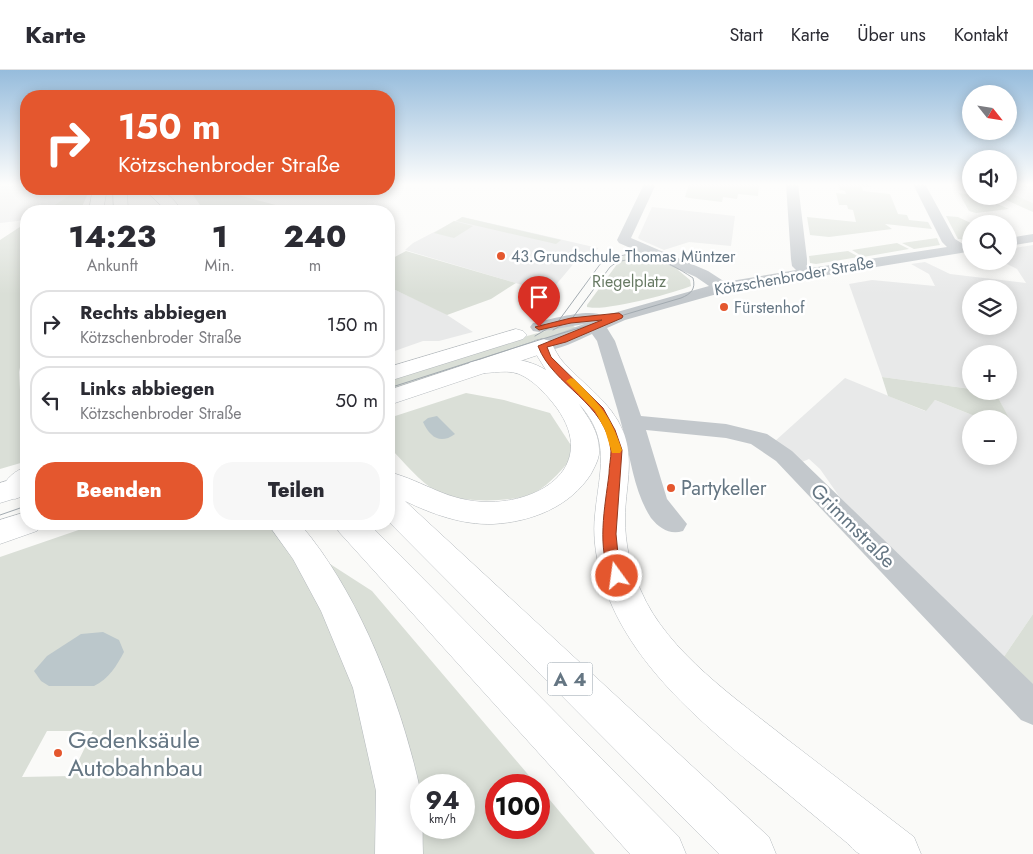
<!DOCTYPE html>
<html lang="de">
<head>
<meta charset="utf-8">
<style>
	body { margin:0; font-family:Jost,sans-serif; background:#f7f7f7; color:#2b2b33; height:100vh; display:flex; flex-direction:column; font-size:19px; white-space:nowrap }
	* { box-sizing:border-box; margin:0 }
	p { font-size:16px; color:#7c7c81 }
	.icon { flex:none; width:28px; height:28px; fill:none; stroke:currentColor; stroke-width:2; stroke-linecap:round; stroke-linejoin:round }
	.map { position:relative; flex:1; overflow:hidden }
	.sheet { position:absolute; left:20px; top:135px; width:375px; height:325px; display:flex; flex-direction:column; background:#fff; border-radius:20px; box-shadow:0 2px 12px #0003 }
	.sheet>* { flex:none }
	.banner { position:absolute; left:20px; top:20px; width:375px; height:105px; border-radius:20px; box-shadow:0 2px 12px #0003; background:#e4572e; color:#fff; overflow:hidden }
	.needle { width:32px; rotate:120deg }
	.fabs { position:absolute; left:962px; top:15px; display:grid; gap:10px }
	.fabs a { display:grid; place-items:center; width:55px; height:55px; border-radius:50%; background:#fff; box-shadow:0 2px 12px #0003; font-size:25px }
	.speed { position:absolute; left:410px; top:704px; display:flex; gap:10px; font-size:25px; font-weight:700; text-align:center }
	.speed>* { display:grid; place-content:center; width:65px; height:65px; border-radius:50%; background:#fff; box-shadow:0 2px 12px #0003; line-height:1 }
	.speed small { font-size:12px; font-weight:400 }
	.speed .limit { border:8px solid #d22; background:#fff; color:#111 }
	.pin { position:absolute; display:grid; place-items:center; width:42px; height:42px; color:#fff; margin:-51px -21px; border-radius:50% 50% 50% 0; rotate:-45deg; box-shadow:0 0 5px #0007 }
	.pin .icon { rotate:45deg }
	.me { position:absolute; width:55px; margin:-28px; rotate:346deg; stroke-linejoin:round; filter:drop-shadow(0 0 4px #0008) }
	.turn { display:flex; align-items:center; gap:18px; height:105px; padding:0 15px; font-size:22px }
	.turn .icon { width:65px; height:65px; stroke-width:2.5 }
	.turn b { display:block; font-size:35px; line-height:42px }
	.eta { display:flex; justify-content:space-evenly; align-items:center; height:85px; text-align:center }
	.eta b { font-size:30px; font-weight:800; line-height:35px }
	.button { display:flex; gap:10px; margin-top:auto; padding:10px 15px }
	.button a { flex:1; height:58px; border-radius:20px; background:#e4572e; color:#fff; font-size:20px; font-weight:800; line-height:58px; text-align:center }
	.button a+a { background:#f7f7f7; color:#2b2b33 }
	ul { padding:0; list-style:none }
	li { display:flex; align-items:center; gap:15px; height:68px; margin:0 10px 8px; padding:0 5px; border:2px solid #e1e1e2; border-radius:20px }
	li div { flex:1 }
	li b { display:block; font-size:19px }
	li em { font-style:normal }
	header { display:flex; align-items:center; gap:30px; box-sizing:border-box; height:70px; padding:0 25px; background:#fff; border-bottom:1px solid #e1e1e2 }
	header strong { font-size:24px }
	nav { display:flex; gap:28px; margin-inline-start:auto; font-size:18px }
	.map>svg:first-child { display:block }
	.built { fill:#e8e9e9; fill-rule:evenodd }
	.green { fill:#dadfd7; fill-rule:evenodd }
	.water { fill:#bbc7cb }
	.lines { fill:none; stroke-linecap:round; stroke-linejoin:round }
	.major-casing { stroke:#b5babe; stroke-width:1 }
	.highway-casing { stroke:#b4b9bd; stroke-width:1 }
	.minor { fill:#c3c8cc; fill-rule:evenodd }
	.major { fill:#fff; fill-rule:evenodd }
	.highway { fill:#fff; fill-rule:evenodd }
	.tram { stroke:#a2aab0; stroke-width:1 }
	.route { fill:#e4572e; stroke:#94391e }
	.slow { fill:#f59e0b }
	.poi-dot { fill:#e4572e; stroke:#fff; stroke-width:2 }
	.labels { text-anchor:middle; dominant-baseline:central; stroke-width:5; stroke-linejoin:round; paint-order:stroke }
	.far-poi-label { font-size:16px; fill:#657683; stroke:#fff; text-anchor:start }
	.far-street-label { font-size:16px; fill:#657683; stroke:#fff }
	.far-park-label { font-size:16px; fill:#687a64; stroke:#fff }
	.shield { fill:#fff; stroke:#939fa8; stroke-width:1 }
	.shield-label { font-size:19px; font-weight:bold; fill:#657683 }
	.poi-label { font-size:20px; fill:#657683; stroke:#fff; text-anchor:start }
	.street-label { font-size:20px; fill:#657683; stroke:#fff }
	.near-poi-label { font-size:24px; fill:#657683; stroke:#fff; text-anchor:start }
</style>
</head>
<body>
<header>
<strong>Karte</strong>
<nav><a>Start</a><a>Karte</a><a>Über uns</a><a>Kontakt</a></nav>
</header>
<div class="map">
<svg width="1033" height="784" viewBox="0 0 1033 784">
	<rect width="100%" height="100%" fill="#fafaf8"/>
	<!-- built -->
	<g class="built">
		<polygon points="0,114 26,114 26,119 72,119 70,125 45,141 26,141 26,150 0,153"/>
		<polygon points="1009,114 1033,114 1033,133 1009,122"/>
		<polygon points="652,137 735,146 731,176 689,172 664,180 641,170 638,168"/>
		<polygon points="463,147 598,178 592,187 581,185 549,223 405,180 413,173"/>
		<path d="M 1033,175 L 1033,544 L 1001,591 L 846,436 L 820,399 L 809,389 L 802,392 L 774,372 L 845,308 L 925,341 L 935,330 L 982,349 L 971,349 L 971,386 L 1009,386 L 1009,359 L 1016,362 L 995,322 L 986,321 L 1009,321 L 1009,284 L 971,284 L 971,319 L 882,307 L 849,214 L 872,210 L 935,216 L 929,204 L 911,194 L 925,192 L 950,204 L 1026,213 L 1017,199 L 1001,191 L 1009,191 L 1009,179 ZM 971,219 L 1009,219 L 1009,256 L 971,256 Z"/>
		<polygon points="389,217 444,243 473,262 439,271 423,271 389,283"/>
	</g>
	<!-- green -->
	<g class="green">
		<polygon points="689,114 759,114 758,126 738,124 737,129 723,127 722,132 689,128 685,127"/>
		<polygon points="838,114 870,114 871,117 861,116 863,121 890,124 898,144 907,145 909,150 928,152 932,159 885,154 892,159 829,167 810,165 807,147 856,152 853,140 848,139 847,135 839,135 836,123 846,124 845,121 840,120"/>
		<polygon points="72,119 90,119 80,141 45,141 70,125"/>
		<polygon points="189,119 216,119 298,141 204,141"/>
		<polygon points="1009,122 1033,133 1033,142 997,126 1009,126"/>
		<polygon points="959,123 979,126 1009,139 976,143 969,141"/>
		<polygon points="946,146 958,147 973,154 971,154 971,170 958,169"/>
		<polygon points="462,147 561,170 556,174 456,151"/>
		<polygon points="454,151 473,156 454,168 434,163"/>
		<polygon points="26,153 26,270 19,302 24,392 0,399 0,170"/>
		<polygon points="937,168 940,175 914,179 902,173"/>
		<polygon points="897,173 909,179 863,187 852,180"/>
		<polygon points="406,181 516,213 491,229 447,245 389,217 389,190"/>
		<path d="M 637,181 L 681,198 L 678,200 L 690,210 L 691,216 C 674,223 604,242 587,237 L 587,235 L 626,182 Z"/>
		<polygon points="848,181 859,187 816,194 810,193 809,186"/>
		<polygon points="571,254 577,259 389,322 389,310 527,266"/>
		<polygon points="882,307 971,319 971,321 995,322 1017,363 1009,359 1009,349 982,349 935,330 926,341 888,326"/>
		<path d="M 466,323 L 504,330 L 550,343 L 576,383 C 564,397 551,414 534,423 C 515,433 455,433 437,422 C 419,411 404,392 389,377 L 389,348 Z"/>
		<path d="M 96,454 L 268,454 L 372,521 L 537,715 L 496,715 L 496,758 L 539,758 L 539,717 L 595,784 L 0,784 L 0,487 ZM 47,661 L 93,661 L 71,706 L 22,707 ZM 421,715 L 464,715 L 464,758 L 421,758 Z"/>
		<polygon points="1033,544 1033,625 1001,591"/>
	</g>
	<!-- water -->
	<g class="water">
		<path d="M 437,346 L 455,364 C 440,375 430,367 423,352 L 428,348 Z"/>
		<path d="M 103,562 L 119,570 L 124,582 C 117,595 109,609 94,616 L 49,616 L 41,611 L 34,601 L 47,586 L 81,564 Z"/>
	</g>
	<g class="lines">
		<!-- major casing -->
		<g class="major-casing">
			<g id="major">
				<polygon points="516,259 523,261 527,265 523,269 389,311 389,297"/>
				<polygon points="542,269 550,271 553,276 550,281 389,335 389,320"/>
				<polygon points="26,405 26,425 0,433 0,413"/>
				<polygon points="26,442 26,454 41,454 37,461 0,474 0,450"/>
			</g>
		</g>
		<!-- highway casing -->
		<g class="highway-casing">
			<g id="highway">
				<polygon points="93,119 107,119 103,141 89,141"/>
				<polygon points="113,119 127,119 128,141 114,141"/>
				<path d="M 144,119 C 163,118 172,126 182,141 L 167,141 Z"/>
				<path d="M 542,269 L 550,271 C 555,279 558,287 564,293 C 585,316 611,332 623,361 C 635,390 625,419 625,448 C 625,473 630,498 641,521 C 667,582 738,630 788,670 C 830,702 872,735 914,767 L 921,784 C 911,784 866,784 860,784 C 855,782 850,775 846,772 C 830,759 815,746 799,733 C 724,670 625,601 600,501 C 595,483 593,463 595,445 C 599,402 612,370 579,334 C 588,347 599,362 599,379 C 600,388 595,396 591,404 C 570,437 531,452 493,454 C 462,455 432,444 405,431 L 769,767 L 776,784 L 719,784 L 389,452 L 389,402 C 427,412 446,432 490,432 C 549,431 599,390 553,333 C 544,322 533,310 519,304 C 503,298 486,306 470,302 L 467,297 L 470,292 C 495,286 523,286 546,300 L 531,276 L 534,271 Z"/>
				<path d="M 26,397 L 26,425 L 15,429 L 5,426 L 1,419 C 7,408 14,401 26,397 Z"/>
				<path d="M 268,454 L 300,454 C 359,522 401,632 420,719 C 424,740 422,763 423,784 L 375,784 L 376,721 L 353,618 L 321,541 L 293,489 Z"/>
				<polygon points="335,454 369,454 679,767 686,784 630,784 339,462"/>
			</g>
		</g>
		<!-- minor -->
		<g class="minor">
			<path d="M 644,114 L 656,114 L 631,168 L 708,201 L 725,212 L 796,200 L 792,196 L 791,189 L 786,114 L 798,114 L 807,189 L 807,195 L 811,198 L 947,177 L 942,172 L 913,114 L 925,114 L 955,169 L 963,174 L 971,173 L 971,181 L 961,183 L 724,222 L 625,250 L 607,258 L 615,271 L 641,346 L 726,354 L 767,364 L 792,381 L 1033,614 L 1033,655 L 1021,650 L 776,391 L 751,374 L 726,368 L 646,360 L 667,429 L 687,454 L 683,461 C 670,465 660,459 651,448 C 635,424 631,391 624,364 C 616,332 606,302 597,271 L 592,264 C 576,271 553,284 535,280 L 533,276 L 535,272 L 584,254 L 539,262 L 533,261 L 530,257 L 533,253 C 547,250 592,237 603,246 L 709,216 L 696,207 L 619,173 L 617,170 Z"/>
			<polygon points="1033,164 1033,172 1009,176 1009,168"/>
		</g>
		<!-- major -->
		<use href="#major" class="major"/>
		<!-- highway -->
		<use href="#highway" class="highway"/>
		<!-- tram -->
		<g class="tram">
			<polyline points="553,260 571,250 610,197 617,192 626,190"/>
			<path d="M 389,318 L 539,270 L 681,228 C 691,224 696,219 693,208 C 665,189 632,175 601,193 L 557,253 L 535,266"/>
			<polyline points="0,445 26,436"/>
		</g>
	</g>
	<!-- sky -->
	<linearGradient id="sky" x2="0" y2="1"><stop stop-color="#96bcdc"/><stop offset="0.51" stop-color="#fdfdfc"/><stop offset="1" stop-color="#fdfdfc" stop-opacity="0"/></linearGradient>
	<rect width="1033" height="224" fill="url(#sky)"/>
	<!-- route -->
	<path class="route" d="M 619,243 L 623,246 L 622,248 L 566,272 L 547,277 L 551,287 L 603,338 L 615,360 L 622,380 L 616,464 L 618,484 L 624,506 L 622,510 L 617,512 L 612,510 C 596,478 605,437 609,404 C 609,397 611,388 611,381 C 607,333 553,316 538,276 L 602,250 L 571,253 L 539,260 L 535,257 L 571,248 Z"/>
	<!-- slow -->
	<path class="slow" d="M 571,308 L 574,309 C 600,335 610,344 622,380 L 620,383 L 612,383 L 605,360 L 595,341 L 566,311 Z"/>
	<!-- markers -->
	<g class="poi-dot">
		<circle cx="501" cy="186" r="5"/>
		<circle cx="724" cy="237" r="5"/>
		<circle cx="671" cy="418" r="5"/>
		<circle cx="58" cy="683" r="5"/>
	</g>
	<g class="labels">
		<!-- far-poi labels -->
		<g class="far-poi-label">
			<text x="511" y="186">43.Grundschule Thomas Müntzer</text>
			<text x="734" y="237">Fürstenhof</text>
		</g>
		<!-- far-street labels -->
		<g class="far-street-label">
			<text transform="translate(794 206) rotate(-10)">Kötzschenbroder Straße</text>
		</g>
		<!-- far-park labels -->
		<g class="far-park-label">
			<text x="629" y="211">Riegelplatz</text>
		</g>
		<!-- shield labels -->
		<rect class="shield" x="547.5" y="592.5" width="45" height="33" rx="4"/>
		<g class="shield-label">
			<text x="570" y="609">A 4</text>
		</g>
		<!-- poi labels -->
		<g class="poi-label">
			<text x="681" y="418">Partykeller</text>
		</g>
		<!-- street labels -->
		<g class="street-label">
			<text transform="translate(853 456) rotate(45)">Grimmstraße</text>
		</g>
		<!-- near-poi labels -->
		<g class="near-poi-label">
			<text x="68" y="669">Gedenksäule<tspan x="68" dy="28">Autobahnbau</tspan></text>
		</g>
	</g>
</svg>
<div class="fabs">
<a><svg class="needle" viewBox="-14 -14 28 28"><path d="M0-13l5 13h-10z" fill="#e53935"/><path d="M0 13l5-13h-10z" fill="#7c7c81"/></svg></a>
<a><svg class="icon" aria-label="sound" viewBox="0 0 24 24"><path d="M4 9h4l5-4v14l-5-4H4zM17 9q2 3 0 6"/></svg></a>
<a><svg class="icon" aria-label="search" viewBox="0 0 24 24"><circle cx="10" cy="10" r="6"/><path d="M15 15l6 6"/></svg></a>
<a><svg class="icon" aria-label="layers" viewBox="0 0 24 24"><path d="M12 4l9 5-9 5-9-5zM3 14l9 5 9-5"/></svg></a>
<a>+</a>
<a>−</a>
</div>
<div class="speed"><div>94<small>km/h</small></div><div class="limit">100</div></div>
<div class="pin" style="left:539px;top:257px;background:#d93025"><svg class="icon" aria-label="arrive" viewBox="0 0 24 24"><path d="M6 21V4h12l-3 4 3 4H6"/></svg></div>
<svg class="me" style="left:617px;top:506px" viewBox="-20 -20 40 40"><circle r="17" fill="#e4572e" stroke="#fff" stroke-width="3"/><path d="M0-11L8 9 0 5-8 9z" fill="#fff"/></svg>
<div class="banner">
<div class="turn"><svg class="icon" aria-label="right" viewBox="0 0 24 24"><path d="M7 20v-9h11M14 6l5 5-5 5"/></svg><div><b>150 m</b>Kötzschenbroder Straße</div></div>
</div>
<section class="sheet">
<div class="eta">
<div><b>14:23</b><p>Ankunft</p></div>
<div><b>1</b><p>Min.</p></div>
<div><b>240</b><p>m</p></div>
</div>
<ul>
<li><svg class="icon" aria-label="right" viewBox="0 0 24 24"><path d="M7 20v-9h11M14 6l5 5-5 5"/></svg><div><b>Rechts abbiegen</b><p>Kötzschenbroder Straße</p></div><em>150 m</em></li>
<li><svg class="icon" aria-label="left" viewBox="0 0 24 24"><path d="M17 20v-9H6M10 6l-5 5 5 5"/></svg><div><b>Links abbiegen</b><p>Kötzschenbroder Straße</p></div><em>50 m</em></li>
</ul>
<div class="button"><a>Beenden</a><a>Teilen</a></div>
</section>
</div>
</body>
</html>
